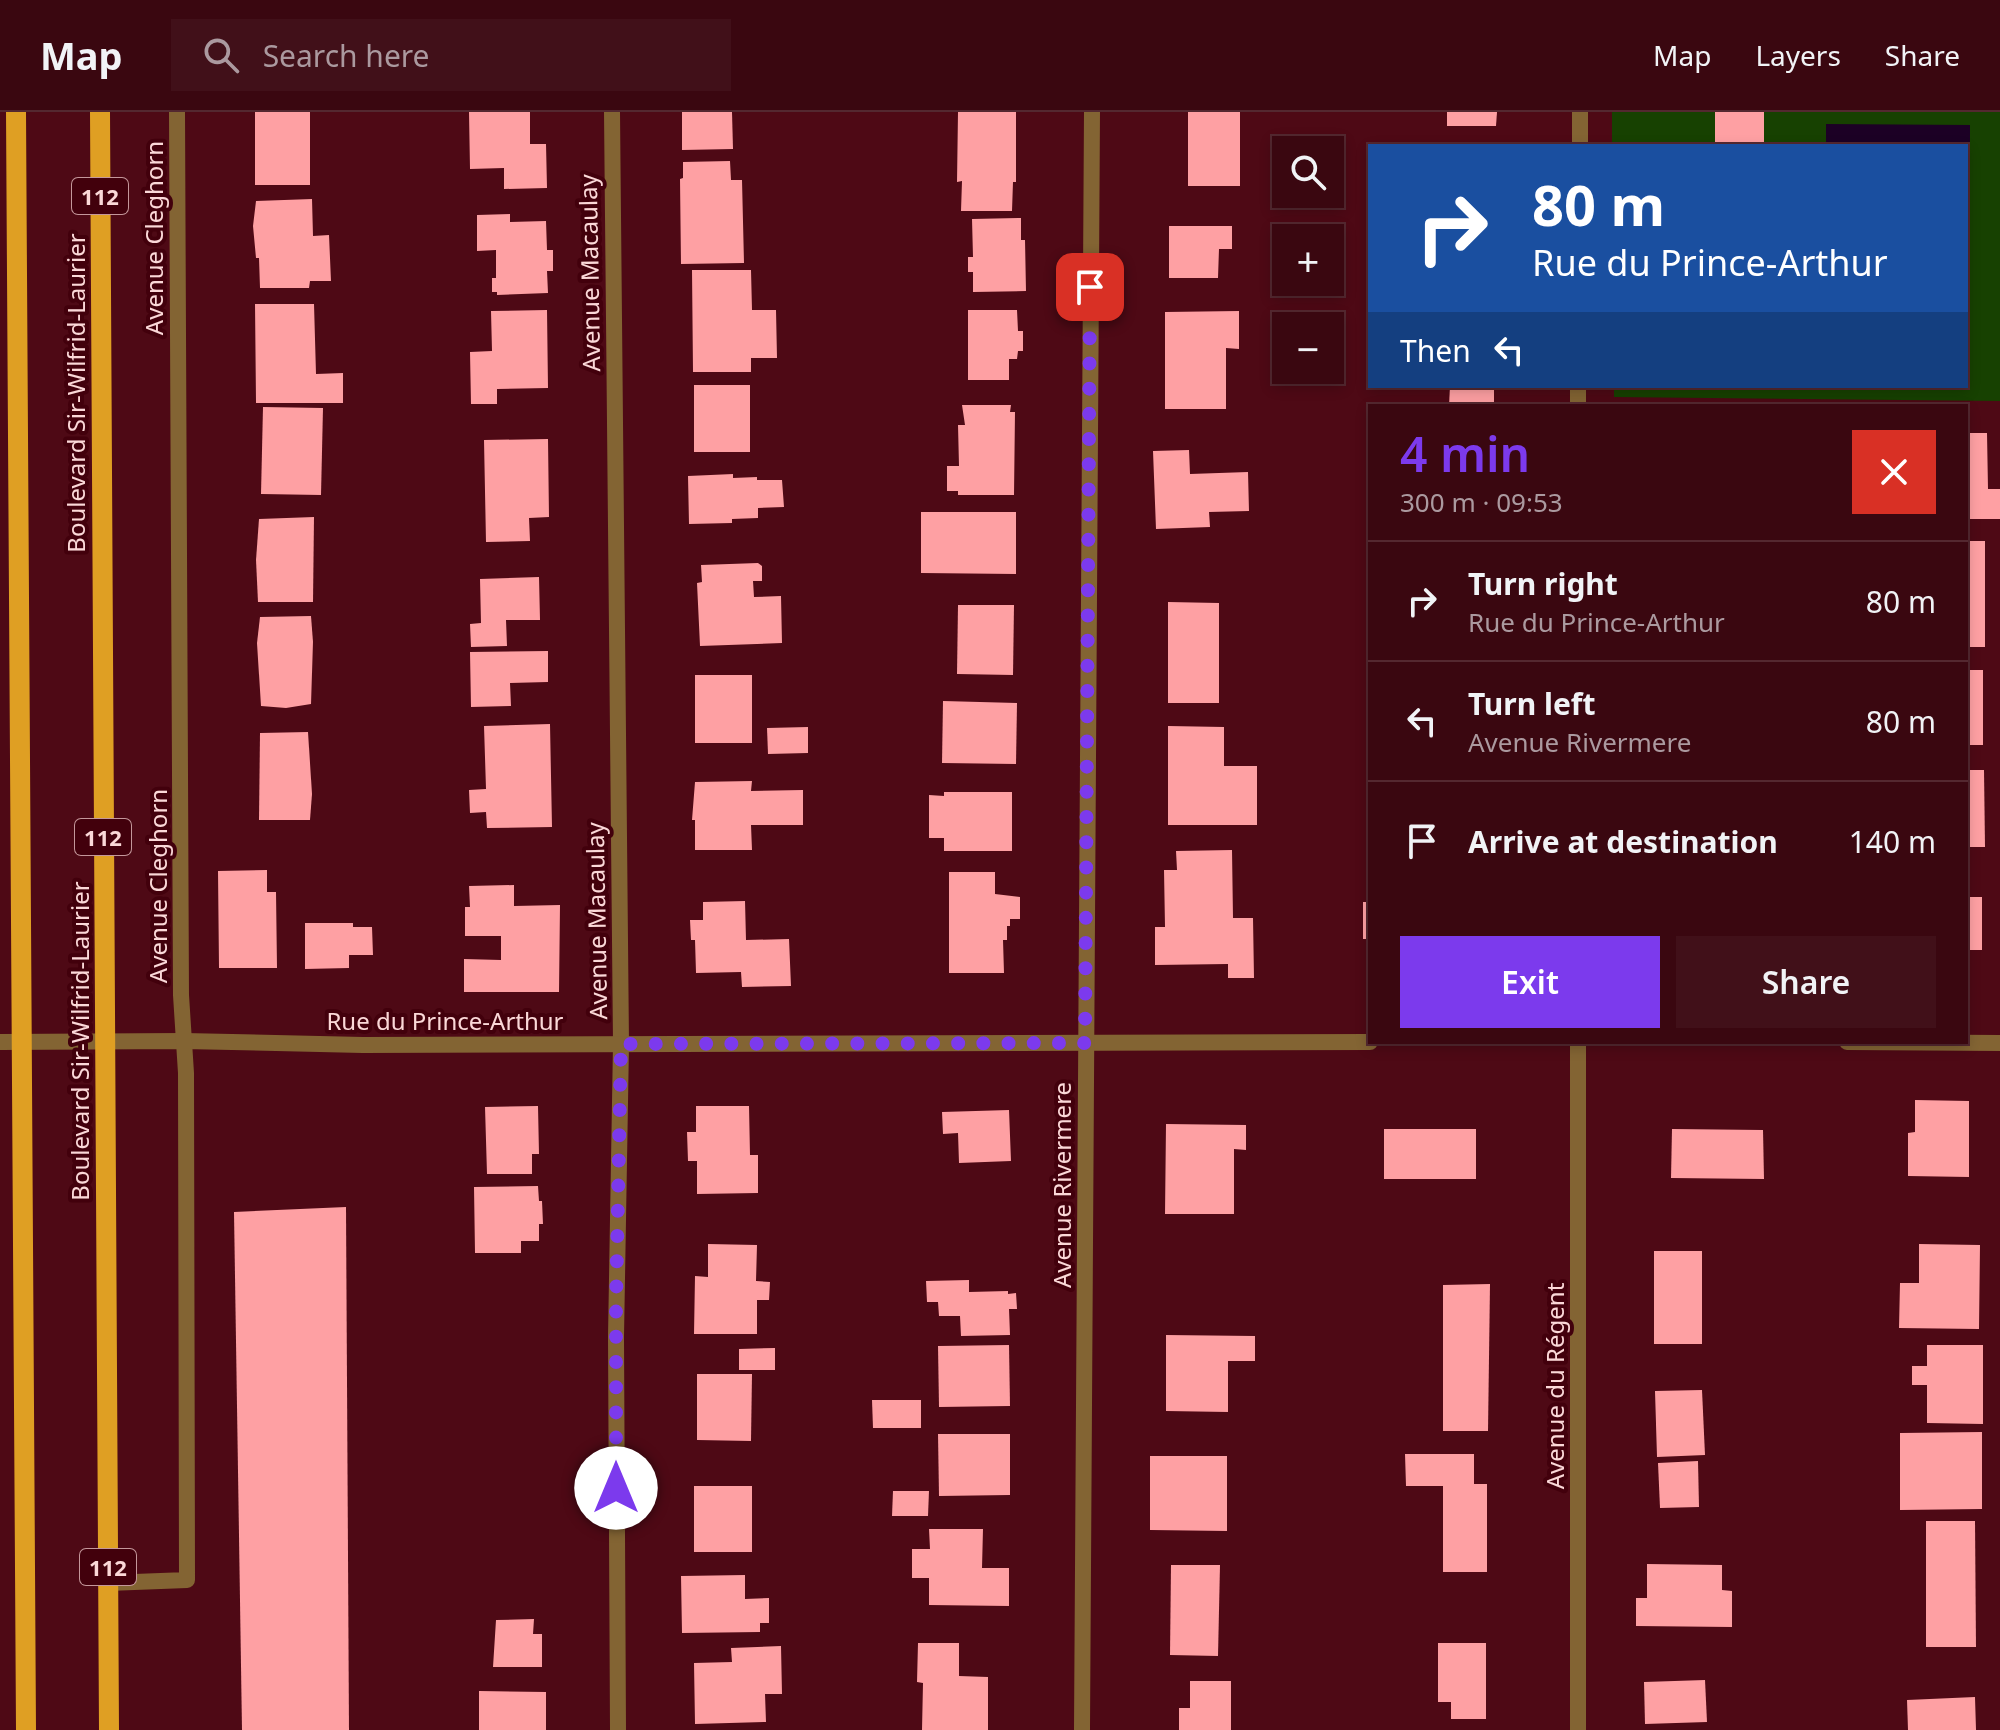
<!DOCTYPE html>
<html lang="en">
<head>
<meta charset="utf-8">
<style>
	body { margin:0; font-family:"Noto Sans",sans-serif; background:#411019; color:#f1f3f6; height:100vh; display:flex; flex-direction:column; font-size:30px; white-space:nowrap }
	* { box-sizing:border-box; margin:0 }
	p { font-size:26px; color:#ab999f }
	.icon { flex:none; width:44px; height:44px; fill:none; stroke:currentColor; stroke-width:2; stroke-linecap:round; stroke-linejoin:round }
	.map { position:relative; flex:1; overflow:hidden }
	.drawer { position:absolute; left:1368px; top:292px; width:600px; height:640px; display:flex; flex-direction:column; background:#3a0710; border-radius:0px; box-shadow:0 4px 12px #0003,0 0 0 2px #542830 }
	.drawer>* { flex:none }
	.top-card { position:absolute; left:1368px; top:32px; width:600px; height:244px; border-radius:0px; box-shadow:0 4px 12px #0003,0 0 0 2px #542830; background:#1a4fa0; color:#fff; overflow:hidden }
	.controls { position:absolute; left:1272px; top:24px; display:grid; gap:16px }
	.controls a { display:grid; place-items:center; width:72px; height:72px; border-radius:0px; background:#3a0710; box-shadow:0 4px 12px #0003,0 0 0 2px #542830; font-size:40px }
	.pin { position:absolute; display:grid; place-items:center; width:68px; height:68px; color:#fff; margin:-34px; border-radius:16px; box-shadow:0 4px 12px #0006 }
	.me { position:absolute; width:88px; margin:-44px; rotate:0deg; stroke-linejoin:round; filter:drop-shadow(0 0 6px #0008) }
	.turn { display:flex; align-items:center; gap:28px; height:168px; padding:0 32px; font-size:36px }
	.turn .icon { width:104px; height:104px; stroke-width:2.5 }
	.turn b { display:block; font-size:56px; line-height:68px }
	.then { display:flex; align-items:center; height:76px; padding:0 32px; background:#0003; gap:16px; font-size:30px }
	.round { display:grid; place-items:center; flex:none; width:84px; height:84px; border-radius:0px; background:#411019 }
	.overview { display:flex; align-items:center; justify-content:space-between; height:136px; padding:0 32px }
	h1 { font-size:48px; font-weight:600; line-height:60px; color:#7c3aed }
	.primary-button { display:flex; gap:16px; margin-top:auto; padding:16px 32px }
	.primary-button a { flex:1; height:92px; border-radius:0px; background:#7c3aed; color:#fff; font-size:32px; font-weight:600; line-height:92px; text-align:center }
	.primary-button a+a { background:#411019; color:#f1f3f6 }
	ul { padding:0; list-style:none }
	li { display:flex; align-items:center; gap:24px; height:120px; padding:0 32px; border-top:2px solid #542830 }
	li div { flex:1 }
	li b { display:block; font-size:30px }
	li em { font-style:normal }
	header { display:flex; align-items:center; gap:48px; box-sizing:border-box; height:112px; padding:0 40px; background:#3a0710; border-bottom:2px solid #542830 }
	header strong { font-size:38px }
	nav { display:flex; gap:44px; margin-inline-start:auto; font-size:28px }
	.search { width:560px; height:72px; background:#411019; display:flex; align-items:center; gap:20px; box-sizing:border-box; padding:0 28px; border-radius:0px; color:#ab999f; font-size:30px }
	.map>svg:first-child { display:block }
	.green { fill:#174101 }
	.water { fill:#1c0025 }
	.building { fill:#fea0a3 }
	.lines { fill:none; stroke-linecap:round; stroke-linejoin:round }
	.street { stroke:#836433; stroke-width:16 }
	.primary { stroke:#df9f23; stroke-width:20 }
	.route { stroke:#7c3aed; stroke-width:14; stroke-dasharray:0 25.2 }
	.labels { text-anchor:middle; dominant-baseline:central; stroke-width:8; stroke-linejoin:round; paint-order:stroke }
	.shield { fill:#42000c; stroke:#c4979b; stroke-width:2 }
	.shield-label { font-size:22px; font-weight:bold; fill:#fbd8d8 }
	.street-label { font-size:24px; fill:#fbd8d8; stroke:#42000c }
</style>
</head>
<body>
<header>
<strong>Map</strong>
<div class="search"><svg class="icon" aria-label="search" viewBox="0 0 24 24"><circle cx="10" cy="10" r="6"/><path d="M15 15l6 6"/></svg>Search here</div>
<nav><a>Map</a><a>Layers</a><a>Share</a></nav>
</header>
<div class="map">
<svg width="2000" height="1618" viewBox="0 0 2000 1618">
	<rect width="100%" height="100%" fill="#4e0915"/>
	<!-- green -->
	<polygon class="green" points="1612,0 2000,0 2000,289 1614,285 1614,274 1966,274 1966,34 1612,34"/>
	<!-- water -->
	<polygon class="water" points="1826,12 1970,13 1970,91 1966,91 1966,34 1826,34"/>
	<!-- building -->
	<g class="building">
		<rect x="255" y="0" width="55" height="73"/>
		<polygon points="469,0 530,0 530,32 546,32 547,76 504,77 504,56 470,57"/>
		<polygon points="682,0 732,0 733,37 682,38"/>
		<polygon points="958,0 1016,0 1016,70 1013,70 1012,99 961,99 962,69 957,70"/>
		<rect x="1188" y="0" width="52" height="74"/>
		<polygon points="1447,0 1497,0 1496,14 1447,14"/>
		<rect x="1715" y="0" width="49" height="34"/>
		<polygon points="730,49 731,68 742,68 744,151 681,152 680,67 683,66 683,50"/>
		<polygon points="312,87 313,124 329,123 331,169 310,169 309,176 260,176 259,146 256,146 253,114 256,89"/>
		<polygon points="510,102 510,110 546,109 547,138 553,138 553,159 547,159 548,181 497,183 497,180 492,180 492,166 496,166 496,138 477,139 477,103"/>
		<polygon points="1021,106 1021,128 1025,128 1026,179 973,180 973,160 968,160 968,145 973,145 972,107"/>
		<polygon points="1169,114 1232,114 1232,137 1219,137 1218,166 1169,166"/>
		<polygon points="692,158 751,158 752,198 776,198 777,246 751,246 751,260 693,260"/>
		<polygon points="255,192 314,192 316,262 343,261 343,291 256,291"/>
		<polygon points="547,198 548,276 497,277 497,292 471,292 470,240 492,239 491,199"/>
		<polygon points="968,198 1017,198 1018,219 1023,219 1023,239 1018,239 1017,247 1009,247 1009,268 968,268"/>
		<polygon points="1239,199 1239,237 1226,236 1226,297 1165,297 1165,200"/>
		<rect x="694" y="273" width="56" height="67"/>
		<polygon points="1450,274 1494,274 1494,294 1449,294"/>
		<polygon points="962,293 1011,293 1010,300 1015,300 1014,383 958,383 958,379 947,379 947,354 959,354 958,313 965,313"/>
		<polygon points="263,295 323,296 321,383 261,382"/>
		<polygon points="1966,321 1987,321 1988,377 2000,377 2000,407 1966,407"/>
		<polygon points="548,327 549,405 529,406 530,429 486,430 484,328"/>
		<polygon points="1189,338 1190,362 1248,360 1249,399 1209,400 1210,415 1156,417 1153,339"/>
		<polygon points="733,362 733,366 757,365 757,368 782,368 784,395 758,396 758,406 732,407 732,411 689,412 688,364"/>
		<polygon points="921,400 1016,400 1016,462 921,461"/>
		<polygon points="314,405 313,490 258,490 256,448 259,407"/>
		<rect x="1966" y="429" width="19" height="106"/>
		<polygon points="758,451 762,454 762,469 753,469 754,485 781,484 782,531 700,534 697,471 702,470 701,453"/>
		<polygon points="539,465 540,508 506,508 507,534 471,535 470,512 481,511 480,467"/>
		<polygon points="1168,490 1219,491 1219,591 1168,591"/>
		<polygon points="958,493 1014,493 1013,563 957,562"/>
		<polygon points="311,504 313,530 311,592 286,596 261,594 257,531 260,505"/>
		<polygon points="548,539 548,570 510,571 511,594 471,595 470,540"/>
		<rect x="1966" y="558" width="17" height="75"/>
		<rect x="695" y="563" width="57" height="68"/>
		<polygon points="943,589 1017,591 1016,652 942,651"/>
		<polygon points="550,612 552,715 487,716 486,700 470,701 469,678 486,677 484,614"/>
		<polygon points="1168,614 1224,615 1224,654 1257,654 1257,713 1168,713"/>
		<polygon points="808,615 808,641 768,642 767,616"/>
		<polygon points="308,620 312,682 310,708 259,708 260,621"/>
		<polygon points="1966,658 1984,658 1985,735 1966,735"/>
		<polygon points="752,669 751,679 803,678 803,713 751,713 752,738 695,738 695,708 692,708 695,670"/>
		<polygon points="944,680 1012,680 1012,739 944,739 944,726 929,726 929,683 944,684"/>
		<polygon points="1232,738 1233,806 1253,806 1254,866 1228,866 1228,852 1155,853 1155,815 1165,815 1164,758 1177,758 1176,739"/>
		<polygon points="267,758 267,780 276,780 277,856 219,856 218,759"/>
		<polygon points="949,760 995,760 995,782 1020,785 1020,807 1010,807 1010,814 1007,814 1007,828 1003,828 1004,861 949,861"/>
		<polygon points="514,773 514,794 560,793 559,880 464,880 464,847 501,848 501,824 465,824 465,795 470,795 469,774"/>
		<rect x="1966" y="785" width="16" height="53"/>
		<polygon points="745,789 746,828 789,827 791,874 742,875 741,860 696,861 695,828 691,828 690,808 703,808 703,790"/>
		<rect x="1363" y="790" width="7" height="37"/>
		<polygon points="305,811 353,811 353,815 372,815 373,843 349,843 349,856 305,857"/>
		<polygon points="1915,988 1969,989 1969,1065 1908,1064 1908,1021 1915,1020"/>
		<polygon points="538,994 539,1042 532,1042 532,1062 487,1062 485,995"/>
		<polygon points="696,994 749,994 750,1043 758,1043 758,1081 697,1082 697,1049 688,1049 687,1020 696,1020"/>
		<polygon points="1009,998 1011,1049 959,1051 958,1021 943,1022 942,1000"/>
		<polygon points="1166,1012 1246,1013 1246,1038 1234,1037 1234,1102 1165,1102"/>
		<rect x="1384" y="1017" width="92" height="50"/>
		<polygon points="1672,1017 1763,1018 1764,1067 1671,1066"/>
		<polygon points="538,1074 539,1089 542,1089 543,1112 539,1112 539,1129 521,1129 521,1141 475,1141 474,1075"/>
		<polygon points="346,1095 349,1618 242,1618 234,1100"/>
		<polygon points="708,1132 757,1133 756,1169 770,1170 769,1188 757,1188 757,1222 694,1222 695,1164 708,1165"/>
		<polygon points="1919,1132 1980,1133 1979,1217 1899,1216 1900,1171 1919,1171"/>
		<rect x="1654" y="1139" width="48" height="93"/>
		<polygon points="969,1168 969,1180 1008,1179 1008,1182 1016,1181 1017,1197 1009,1197 1010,1223 961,1224 960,1204 939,1204 938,1190 927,1190 926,1169"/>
		<polygon points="1490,1172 1488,1319 1443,1319 1443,1173"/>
		<polygon points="1166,1223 1255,1224 1255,1249 1228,1249 1228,1300 1166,1299"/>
		<polygon points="1009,1233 1010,1294 939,1295 938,1234"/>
		<polygon points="1927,1233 1983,1233 1983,1312 1927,1311 1927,1273 1912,1273 1912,1254 1927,1254"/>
		<polygon points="775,1236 775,1258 739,1258 739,1237"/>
		<polygon points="697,1262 752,1262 751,1329 697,1328"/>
		<polygon points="1702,1278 1705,1343 1657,1345 1655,1279"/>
		<polygon points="872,1288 921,1288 921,1316 873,1316"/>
		<polygon points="1982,1320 1982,1397 1900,1398 1900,1321"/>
		<polygon points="938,1322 1010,1322 1010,1383 939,1384"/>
		<polygon points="1405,1342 1474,1342 1474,1372 1487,1372 1487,1460 1443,1460 1443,1374 1406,1374"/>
		<polygon points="1150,1344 1227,1344 1227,1419 1150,1418"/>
		<polygon points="1698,1349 1699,1395 1660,1396 1658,1351"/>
		<rect x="694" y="1374" width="58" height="66"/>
		<polygon points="893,1379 929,1379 928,1404 892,1404"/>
		<polygon points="1926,1409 1975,1409 1976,1535 1926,1535"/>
		<polygon points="929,1417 983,1417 982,1456 1009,1456 1009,1494 929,1493 929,1466 912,1466 912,1437 930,1437"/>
		<polygon points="1647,1452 1722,1453 1722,1478 1732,1479 1732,1515 1636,1514 1636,1486 1647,1486"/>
		<polygon points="1171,1453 1220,1453 1218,1544 1170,1543"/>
		<polygon points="745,1463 745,1487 769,1486 769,1511 760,1511 760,1520 682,1521 681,1464"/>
		<polygon points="534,1507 533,1522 542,1522 542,1555 493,1555 496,1508"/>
		<polygon points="918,1531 959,1531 959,1564 988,1565 988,1618 922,1618 923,1571 917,1570"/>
		<polygon points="1438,1531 1486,1531 1486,1607 1451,1607 1451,1590 1438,1590"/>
		<polygon points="781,1534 782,1582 765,1582 766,1610 695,1612 694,1551 732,1550 731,1536"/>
		<polygon points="1705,1568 1707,1610 1645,1612 1644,1570"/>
		<polygon points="1190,1569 1231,1569 1231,1618 1179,1618 1179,1596 1190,1596"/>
		<polygon points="479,1579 546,1580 546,1618 479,1618"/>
		<polygon points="1975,1585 1976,1618 1908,1618 1907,1588"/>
	</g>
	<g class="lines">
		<!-- street -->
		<g class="street">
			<polyline points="612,0 621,932 616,1225 618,1618"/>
			<polyline points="1580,34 1580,0"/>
			<polyline points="1578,294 1578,274"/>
			<polyline points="0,930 184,929 363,933 1370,930"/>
			<polyline points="1578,930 1578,1618"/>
			<polyline points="1847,930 2000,931"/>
			<polyline points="108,1471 187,1468 186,961 181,883 177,0"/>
			<polyline points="1082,1618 1092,0"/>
		</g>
		<!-- primary -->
		<g class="primary">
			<polyline points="16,0 26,1618"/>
			<polyline points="100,0 109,1618"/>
		</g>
	</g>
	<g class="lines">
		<!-- route -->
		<polyline class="route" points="616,1376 616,1193 621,932 1085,931 1090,175"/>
	</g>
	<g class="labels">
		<!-- shield labels -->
		<g class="shield">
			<rect x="72" y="66" width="56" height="36" rx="6"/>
			<rect x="75" y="707" width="56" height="36" rx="6"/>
			<rect x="80" y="1437" width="56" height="36" rx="6"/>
		</g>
		<g class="shield-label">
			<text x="100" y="84">112</text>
			<text x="103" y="725">112</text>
			<text x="108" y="1455">112</text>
		</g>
		<!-- street labels -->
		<g class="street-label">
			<text transform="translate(153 126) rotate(-90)">Avenue Cleghorn</text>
			<text transform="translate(589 161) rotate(-91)">Avenue Macaulay</text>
			<text transform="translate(75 281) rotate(-90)">Boulevard Sir-Wilfrid-Laurier</text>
			<text transform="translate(157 774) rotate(-90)">Avenue Cleghorn</text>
			<text transform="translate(596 809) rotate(-91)">Avenue Macaulay</text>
			<text x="445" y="908">Rue du Prince-Arthur</text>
			<text transform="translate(79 929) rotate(-90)">Boulevard Sir-Wilfrid-Laurier</text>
			<text transform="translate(1061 1073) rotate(-90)">Avenue Rivermere</text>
			<text transform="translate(1554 1274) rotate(-90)">Avenue du Régent</text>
		</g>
	</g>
</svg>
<div class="controls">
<a><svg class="icon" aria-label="search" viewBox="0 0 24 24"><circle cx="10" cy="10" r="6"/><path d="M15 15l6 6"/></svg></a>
<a>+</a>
<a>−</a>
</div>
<div class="pin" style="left:1090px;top:175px;background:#d93025"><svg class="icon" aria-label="arrive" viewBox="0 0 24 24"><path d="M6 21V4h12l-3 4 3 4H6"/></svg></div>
<svg class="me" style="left:616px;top:1376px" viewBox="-20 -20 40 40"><circle r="19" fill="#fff"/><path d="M0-13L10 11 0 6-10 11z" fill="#7c3aed"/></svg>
<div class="top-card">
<div class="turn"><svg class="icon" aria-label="right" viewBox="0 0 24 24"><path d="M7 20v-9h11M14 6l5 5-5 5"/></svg><div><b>80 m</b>Rue du Prince-Arthur</div></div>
<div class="then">Then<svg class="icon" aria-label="left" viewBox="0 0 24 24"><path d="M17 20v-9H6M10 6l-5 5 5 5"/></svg></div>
</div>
<section class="drawer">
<div class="overview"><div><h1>4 min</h1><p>300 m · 09:53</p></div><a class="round" style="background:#d93025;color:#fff"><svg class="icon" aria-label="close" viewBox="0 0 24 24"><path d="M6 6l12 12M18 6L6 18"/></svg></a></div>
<ul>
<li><svg class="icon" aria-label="right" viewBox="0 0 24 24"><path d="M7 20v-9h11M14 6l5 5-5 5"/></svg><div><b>Turn right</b><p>Rue du Prince-Arthur</p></div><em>80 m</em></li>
<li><svg class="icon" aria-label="left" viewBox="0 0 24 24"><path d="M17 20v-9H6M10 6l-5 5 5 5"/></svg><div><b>Turn left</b><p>Avenue Rivermere</p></div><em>80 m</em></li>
<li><svg class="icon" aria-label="arrive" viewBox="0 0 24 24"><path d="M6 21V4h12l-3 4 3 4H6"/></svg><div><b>Arrive at destination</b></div><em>140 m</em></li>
</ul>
<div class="primary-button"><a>Exit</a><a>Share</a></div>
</section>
</div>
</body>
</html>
